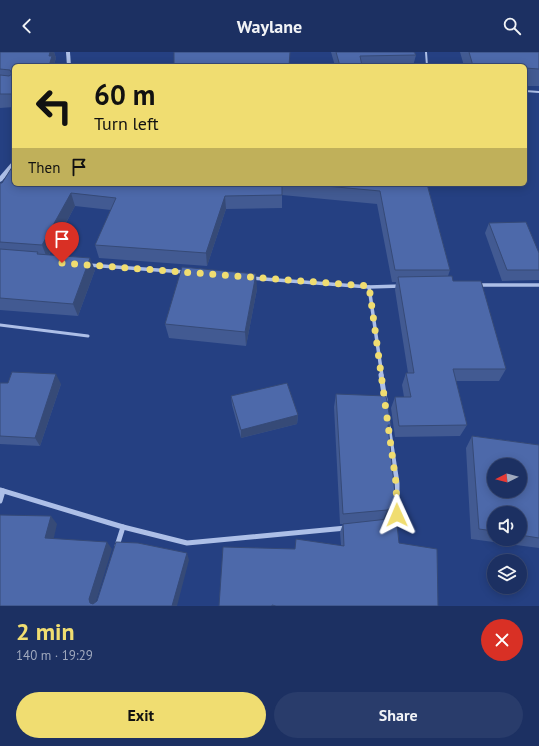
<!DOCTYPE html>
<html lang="en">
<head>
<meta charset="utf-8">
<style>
	body { margin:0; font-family:"PT Sans",sans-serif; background:#293c6b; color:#f1f3f6; height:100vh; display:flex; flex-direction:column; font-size:15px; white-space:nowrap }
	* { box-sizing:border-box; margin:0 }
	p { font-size:13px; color:#a0a9be }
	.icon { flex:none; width:22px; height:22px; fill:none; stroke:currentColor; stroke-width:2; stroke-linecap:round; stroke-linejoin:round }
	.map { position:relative; height:554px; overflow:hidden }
	.side { display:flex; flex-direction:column; background:#1c3062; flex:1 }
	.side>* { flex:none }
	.top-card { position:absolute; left:12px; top:12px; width:515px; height:122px; border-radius:6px; box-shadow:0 2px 10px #0003,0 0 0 1px #3a4b77; background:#f0dd71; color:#111; overflow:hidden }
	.needle { width:26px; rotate:264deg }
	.tools { position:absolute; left:487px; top:406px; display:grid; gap:8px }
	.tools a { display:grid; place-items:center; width:40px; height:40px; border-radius:50%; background:#1c3062; box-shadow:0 2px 10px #0003,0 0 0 1px #3a4b77; font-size:20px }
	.pin { position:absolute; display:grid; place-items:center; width:34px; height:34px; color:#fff; margin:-41px -17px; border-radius:50% 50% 50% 0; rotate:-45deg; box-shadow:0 0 4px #0007 }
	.pin .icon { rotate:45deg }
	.me { position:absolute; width:44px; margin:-22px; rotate:359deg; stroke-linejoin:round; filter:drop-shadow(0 0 3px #0008) }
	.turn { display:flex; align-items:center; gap:14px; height:84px; padding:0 16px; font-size:18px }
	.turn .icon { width:52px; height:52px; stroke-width:2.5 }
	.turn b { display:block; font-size:28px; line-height:34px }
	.then { display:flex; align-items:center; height:38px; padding:0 16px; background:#0003; gap:8px; font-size:15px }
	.round { display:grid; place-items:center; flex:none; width:42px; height:42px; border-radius:21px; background:#293c6b }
	.head { display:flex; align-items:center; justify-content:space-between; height:68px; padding:0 16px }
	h1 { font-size:24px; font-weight:700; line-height:30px; color:#f0dd71 }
	.cta { display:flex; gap:8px; margin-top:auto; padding:8px 16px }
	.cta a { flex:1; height:46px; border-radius:24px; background:#f0dd71; color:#111; font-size:16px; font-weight:700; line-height:46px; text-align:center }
	.cta a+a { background:#293c6b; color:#f1f3f6 }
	header { display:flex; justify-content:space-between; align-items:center; height:52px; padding:0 16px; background:#1c3062; font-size:18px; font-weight:700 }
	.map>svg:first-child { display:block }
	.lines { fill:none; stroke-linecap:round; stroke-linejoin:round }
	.service-far1 { stroke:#adbfe7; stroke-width:2 }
	.service { stroke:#adbfe7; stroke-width:3 }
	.minor-far1 { stroke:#adbfe7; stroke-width:3.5 }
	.minor { stroke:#adbfe7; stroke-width:5 }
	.tertiary { fill:#adbfe7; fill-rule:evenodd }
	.wall { fill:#425a92; fill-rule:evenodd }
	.shaded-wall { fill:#364a77 }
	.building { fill:#4d69aa; stroke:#364a77; fill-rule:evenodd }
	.route { stroke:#f0dd71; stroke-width:7; stroke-dasharray:0 12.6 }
</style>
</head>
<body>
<header><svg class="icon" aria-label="back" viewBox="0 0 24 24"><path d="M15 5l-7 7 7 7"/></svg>Waylane<svg class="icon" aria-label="search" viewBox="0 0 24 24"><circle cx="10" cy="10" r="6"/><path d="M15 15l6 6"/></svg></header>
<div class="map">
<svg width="539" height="554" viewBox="0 0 539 554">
	<rect width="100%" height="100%" fill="#254082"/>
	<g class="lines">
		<!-- service-far1 -->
		<g class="service-far1">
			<polyline points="426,0 427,14"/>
			<polyline points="525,39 539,40"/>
		</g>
		<!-- service -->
		<polyline class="service" points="0,273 88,284"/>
		<!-- minor-far1 -->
		<g class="minor-far1">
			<polyline points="88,213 185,220"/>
			<polyline points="252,226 369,235 401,234"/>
			<polyline points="477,233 539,233"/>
			<polyline points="369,235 382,324"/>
		</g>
		<!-- minor -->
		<g class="minor">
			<polyline points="381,323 385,348"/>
			<polyline points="388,373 397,431 397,463 392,467"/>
			<polyline points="0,438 123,475 187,491 346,476"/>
			<polyline points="0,449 3,439"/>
			<polyline points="117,494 123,475"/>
		</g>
		<!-- tertiary -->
		<g class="tertiary">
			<polygon points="66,0 70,0 71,14 67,14"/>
			<polygon points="14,109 14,115 2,129 0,130 0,124 12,110"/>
		</g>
	</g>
	<!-- wall -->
	<g class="wall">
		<polygon points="0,0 54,0 56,6 54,12 55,14 14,14 14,55 0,56"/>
		<polygon points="331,0 414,0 416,3 413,14 335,14"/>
		<polygon points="460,0 539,0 539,34 525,34 525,14 464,14"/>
		<polygon points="0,131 14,132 427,132 450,218 448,224 453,229 506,317 499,329 456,329 467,373 460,384 395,385 391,356 395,345 404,345 402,333 406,321 408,321 395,238 396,230 392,230 377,152 282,143 282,156 226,157 207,214 99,206 95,193 111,158 75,154 49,203 95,218 78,264 0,258"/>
		<polygon points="489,171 539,201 539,228 502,229 485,181"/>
		<polygon points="257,237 246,294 169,286 165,272"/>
		<polygon points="0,331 61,332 40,394 0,392"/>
		<polygon points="336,342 391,373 388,380 396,452 391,462 383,468 399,491 438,554 219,554 295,497 341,493 340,480 343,472 340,472 334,355"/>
		<polygon points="231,344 298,363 297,372 241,386 232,353"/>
		<path d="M 472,384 L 539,393 L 539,496 L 471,487 L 466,396 ZM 494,461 L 520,461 L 520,487 L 494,487 Z"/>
	</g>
	<!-- shaded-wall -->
	<g class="shaded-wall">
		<polygon points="50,0 54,0 56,6 54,12 55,14 49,14 49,4"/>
		<polygon points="71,141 75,154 47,206 42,193"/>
		<polygon points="225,144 226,157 207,214 206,201"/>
		<polygon points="90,206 95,218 78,264 73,252"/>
		<polygon points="256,222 257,237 246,294 245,280"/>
		<polygon points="56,322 61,332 40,394 35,386"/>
		<polygon points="298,363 297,372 241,386 241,378"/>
		<polygon points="396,452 391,462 383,468 387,458"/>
		<polygon points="51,464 57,472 52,494 45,486"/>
		<polygon points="107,490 112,497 95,553 95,554 90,551 89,547"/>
		<polygon points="187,501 189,508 177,554 172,554"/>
	</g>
	<!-- building -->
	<g class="building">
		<polygon points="0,0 50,0 49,4 52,4 49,14 14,14 14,42 0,42 0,23 9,24 12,22 10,18 0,17"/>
		<polygon points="174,0 290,0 289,14 174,14"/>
		<polygon points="336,0 414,0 416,3 360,4 362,14 340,14"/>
		<polygon points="469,0 539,0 539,17 525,16 525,14 473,14"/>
		<polygon points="14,112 14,132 282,132 282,143 225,144 206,201 95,193 116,146 71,141 42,193 0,190 0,131 2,131"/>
		<polygon points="304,132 427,132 450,218 395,218 380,139"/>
		<polygon points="526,170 539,201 539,218 507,218 489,171"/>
		<polygon points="0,197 38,200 37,202 90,206 73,252 0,246"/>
		<polygon points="182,215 256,222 245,280 165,272"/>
		<polygon points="452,224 453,229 481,229 506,317 453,317 467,373 399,374 395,345 411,345 406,321 414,321 398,225"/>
		<polygon points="12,320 56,322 35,386 0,384 0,331 8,331"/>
		<polygon points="287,331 298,363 241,378 231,344"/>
		<polygon points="336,342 386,344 391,373 388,373 396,452 387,458 343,462"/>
		<path d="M 472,384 L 539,393 L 539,486 L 520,483 L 520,461 L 494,461 L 494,479 L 479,477 ZM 494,413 L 520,413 L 520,439 L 494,439 Z"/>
		<polygon points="0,463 51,464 45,486 107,490 89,547 90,551 93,552 97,549 116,490 138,491 187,501 172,554 0,554"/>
		<polygon points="396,463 399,491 437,497 438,554 276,554 272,553 272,554 219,554 223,495 295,497 296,487 344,494 343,472 388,467"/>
	</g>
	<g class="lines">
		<!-- route -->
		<polyline class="route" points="62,211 369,234 396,431 397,463"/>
	</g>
</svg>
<div class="tools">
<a><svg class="needle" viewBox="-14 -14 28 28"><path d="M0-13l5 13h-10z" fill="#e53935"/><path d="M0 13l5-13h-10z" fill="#a0a9be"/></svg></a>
<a><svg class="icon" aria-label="sound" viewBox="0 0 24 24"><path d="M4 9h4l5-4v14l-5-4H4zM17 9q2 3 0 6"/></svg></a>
<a><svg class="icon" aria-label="layers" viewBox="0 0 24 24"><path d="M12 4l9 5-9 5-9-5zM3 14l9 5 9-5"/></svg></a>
</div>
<div class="pin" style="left:62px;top:211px;background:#d93025"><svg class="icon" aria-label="arrive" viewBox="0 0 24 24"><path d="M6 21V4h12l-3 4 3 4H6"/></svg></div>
<svg class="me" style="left:397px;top:463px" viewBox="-20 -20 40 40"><path d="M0-17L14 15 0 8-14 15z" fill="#f0dd71" stroke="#fff" stroke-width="4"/></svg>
<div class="top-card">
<div class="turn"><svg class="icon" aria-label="left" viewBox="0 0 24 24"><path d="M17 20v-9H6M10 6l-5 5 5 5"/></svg><div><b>60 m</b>Turn left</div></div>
<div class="then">Then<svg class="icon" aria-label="arrive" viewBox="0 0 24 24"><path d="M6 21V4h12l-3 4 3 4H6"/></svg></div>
</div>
</div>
<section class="side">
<div class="head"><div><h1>2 min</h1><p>140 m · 19:29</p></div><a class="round" style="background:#d93025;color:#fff"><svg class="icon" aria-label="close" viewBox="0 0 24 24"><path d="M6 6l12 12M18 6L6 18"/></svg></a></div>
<div class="cta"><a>Exit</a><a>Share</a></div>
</section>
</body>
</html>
